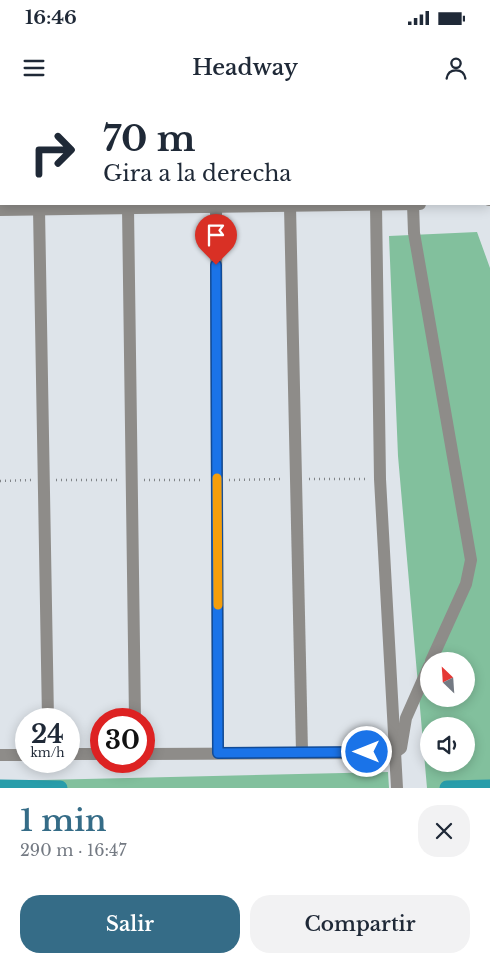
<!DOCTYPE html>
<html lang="es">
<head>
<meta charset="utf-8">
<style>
	body { margin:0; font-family:"Libre Baskerville",serif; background:#f2f2f3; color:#1f2937; height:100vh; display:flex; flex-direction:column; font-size:19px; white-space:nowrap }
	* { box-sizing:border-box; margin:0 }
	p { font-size:16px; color:#747a83 }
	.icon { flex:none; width:28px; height:28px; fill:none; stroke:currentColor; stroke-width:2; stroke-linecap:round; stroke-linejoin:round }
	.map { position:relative; height:688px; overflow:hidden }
	.panel { display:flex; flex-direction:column; background:#fff; flex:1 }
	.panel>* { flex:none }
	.guide { position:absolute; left:0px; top:0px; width:490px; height:105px; box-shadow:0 2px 12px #0003; background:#fff; color:#1f2937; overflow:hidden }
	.needle { width:32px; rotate:335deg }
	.tools { position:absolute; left:420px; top:552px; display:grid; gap:10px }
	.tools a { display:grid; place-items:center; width:55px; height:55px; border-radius:50%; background:#fff; box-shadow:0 2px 12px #0003; font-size:25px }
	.speed { position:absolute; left:15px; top:608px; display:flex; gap:10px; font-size:25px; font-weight:700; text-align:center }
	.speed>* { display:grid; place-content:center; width:65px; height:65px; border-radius:50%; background:#fff; box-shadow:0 2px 12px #0003; line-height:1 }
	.speed small { font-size:12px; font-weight:400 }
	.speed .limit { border:8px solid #d22; background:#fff; color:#111 }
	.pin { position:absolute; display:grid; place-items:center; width:42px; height:42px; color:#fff; margin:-51px -21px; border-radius:50% 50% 50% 0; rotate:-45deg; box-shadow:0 0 5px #0007 }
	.pin .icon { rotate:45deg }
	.me { position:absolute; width:55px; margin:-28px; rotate:270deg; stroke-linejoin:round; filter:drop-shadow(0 0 4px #0008) }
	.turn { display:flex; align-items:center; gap:18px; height:105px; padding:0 20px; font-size:22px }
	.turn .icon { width:65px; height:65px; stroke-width:2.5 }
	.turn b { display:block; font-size:35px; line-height:42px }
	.round { display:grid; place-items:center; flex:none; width:52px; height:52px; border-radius:20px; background:#f2f2f3 }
	.headline { display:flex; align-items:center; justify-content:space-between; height:85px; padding:0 20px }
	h1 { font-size:30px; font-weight:600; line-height:38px; color:#356c87 }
	.primary-button { display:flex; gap:10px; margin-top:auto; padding:10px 20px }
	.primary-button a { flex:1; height:58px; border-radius:20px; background:#356c87; color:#fff; font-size:20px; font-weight:600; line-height:58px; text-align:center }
	.primary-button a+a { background:#f2f2f3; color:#1f2937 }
	.status { display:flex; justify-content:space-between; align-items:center; height:35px; padding:0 25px; background:#fff; direction:ltr }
	.status svg { height:14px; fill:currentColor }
	header { display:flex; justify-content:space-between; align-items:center; height:65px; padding:0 20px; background:#fff; font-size:22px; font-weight:600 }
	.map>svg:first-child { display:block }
	.green { fill:#82c09d; fill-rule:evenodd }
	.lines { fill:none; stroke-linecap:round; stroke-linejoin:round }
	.canal { stroke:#289daa; stroke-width:15 }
	.path { stroke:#808488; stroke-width:2.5; stroke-dasharray:1 4; stroke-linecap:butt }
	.minor { stroke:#8e8c89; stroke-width:12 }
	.route-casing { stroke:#114b97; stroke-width:12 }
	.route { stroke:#1a73e8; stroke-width:9 }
	.slow { stroke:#f59e0b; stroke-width:9 }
</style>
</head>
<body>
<div class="status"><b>16:46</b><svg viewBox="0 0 49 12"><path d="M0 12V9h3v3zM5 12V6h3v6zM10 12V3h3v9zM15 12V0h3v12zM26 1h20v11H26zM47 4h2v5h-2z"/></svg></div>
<header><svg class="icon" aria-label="menu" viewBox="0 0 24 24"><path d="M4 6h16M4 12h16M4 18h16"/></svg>Headway<svg class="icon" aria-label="person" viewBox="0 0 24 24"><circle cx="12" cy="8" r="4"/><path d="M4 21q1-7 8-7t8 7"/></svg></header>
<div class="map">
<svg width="490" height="688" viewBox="0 0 490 688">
	<rect width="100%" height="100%" fill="#dee4ea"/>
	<!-- green -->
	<g class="green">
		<path d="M 477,132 L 490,168 L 490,688 L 427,688 L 398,356 L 389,136 ZM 429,561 L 466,561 L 466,599 L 429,599 ZM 429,626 L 466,626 L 466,664 L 429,664 Z"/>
		<polygon points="388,672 389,688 0,688 0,681"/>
	</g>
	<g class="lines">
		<!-- canal -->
		<g class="canal">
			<polyline points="0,687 60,688"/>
			<polyline points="447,688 490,687"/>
		</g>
		<!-- path -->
		<g class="path">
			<polyline points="309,379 368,379"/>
			<polyline points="56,380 118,380"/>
			<polyline points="144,380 203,380"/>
			<polyline points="229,380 283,379"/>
			<polyline points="0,381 31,380"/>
		</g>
		<!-- minor -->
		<g class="minor">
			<polyline points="469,0 469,1"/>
			<polyline points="71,1 71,0"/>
			<polyline points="436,1 436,0"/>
			<polyline points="489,19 490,19"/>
			<polyline points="0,82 1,82"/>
			<polyline points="489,100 490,99"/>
			<polyline points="413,104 414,133 471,460 466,484 431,561"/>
			<polyline points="376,105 380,379 397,688"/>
			<polyline points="290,106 302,652"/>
			<polyline points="216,107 218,653"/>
			<polyline points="128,108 135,619"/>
			<polyline points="39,109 48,619"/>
			<polyline points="0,110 420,104"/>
			<polyline points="69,654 101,654"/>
			<polyline points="144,654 394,653 401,648 406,618 429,566"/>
			<polyline points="0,655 26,655"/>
		</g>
	</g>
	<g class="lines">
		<!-- route casing -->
		<g class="route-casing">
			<polyline id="route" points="216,165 218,653 367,652"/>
		</g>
		<!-- route -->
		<use href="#route" class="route"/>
		<!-- slow -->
		<polyline class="slow" points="217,378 218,505"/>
	</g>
</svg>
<div class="tools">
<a><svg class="needle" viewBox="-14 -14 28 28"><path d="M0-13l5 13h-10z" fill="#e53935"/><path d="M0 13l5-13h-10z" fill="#747a83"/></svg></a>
<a><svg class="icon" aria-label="sound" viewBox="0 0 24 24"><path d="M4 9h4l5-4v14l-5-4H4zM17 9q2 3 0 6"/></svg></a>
</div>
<div class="speed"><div>24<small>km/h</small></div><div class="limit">30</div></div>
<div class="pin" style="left:216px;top:165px;background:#d93025"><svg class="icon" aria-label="arrive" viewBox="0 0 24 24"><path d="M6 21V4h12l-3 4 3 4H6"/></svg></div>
<svg class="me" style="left:367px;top:652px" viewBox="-20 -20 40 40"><circle r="17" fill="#1a73e8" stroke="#fff" stroke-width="3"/><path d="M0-11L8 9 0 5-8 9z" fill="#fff"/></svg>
<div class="guide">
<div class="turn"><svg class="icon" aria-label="right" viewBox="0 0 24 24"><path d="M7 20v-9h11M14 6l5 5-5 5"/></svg><div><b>70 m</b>Gira a la derecha</div></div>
</div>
</div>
<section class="panel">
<div class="headline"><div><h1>1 min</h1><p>290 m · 16:47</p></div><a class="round"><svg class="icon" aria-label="close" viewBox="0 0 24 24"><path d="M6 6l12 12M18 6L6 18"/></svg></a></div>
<div class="primary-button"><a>Salir</a><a>Compartir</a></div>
</section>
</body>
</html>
